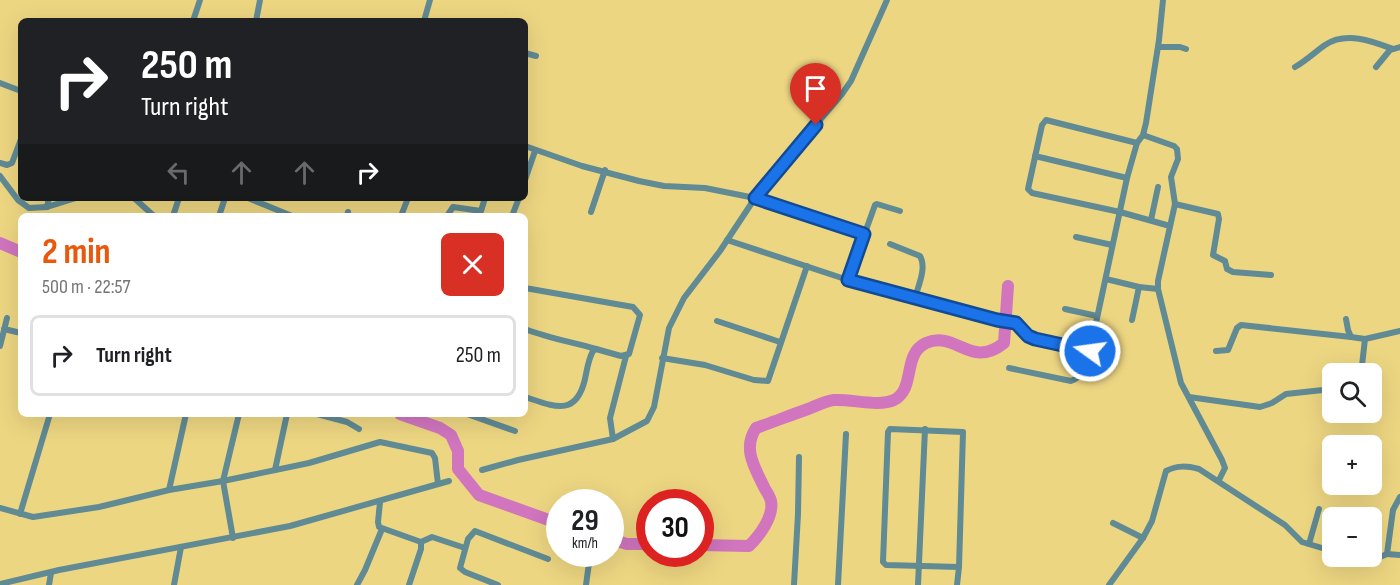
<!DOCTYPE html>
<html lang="en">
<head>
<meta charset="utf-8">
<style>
	body { margin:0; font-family:"Sofia Sans Condensed",sans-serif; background:#f2f2f2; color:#202124; height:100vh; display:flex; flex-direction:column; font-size:22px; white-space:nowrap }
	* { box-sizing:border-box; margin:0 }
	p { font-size:20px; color:#757577 }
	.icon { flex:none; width:33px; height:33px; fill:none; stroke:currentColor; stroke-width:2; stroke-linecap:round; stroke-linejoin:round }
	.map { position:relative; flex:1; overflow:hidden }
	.drawer { position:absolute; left:18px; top:213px; width:510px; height:204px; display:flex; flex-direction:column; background:#fff; border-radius:9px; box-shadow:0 6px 24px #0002 }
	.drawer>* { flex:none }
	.banner { position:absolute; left:18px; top:18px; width:510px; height:183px; border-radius:9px; box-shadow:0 6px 24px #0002; background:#202124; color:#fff; overflow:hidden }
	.tools { position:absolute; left:1322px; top:363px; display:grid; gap:12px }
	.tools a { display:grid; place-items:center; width:60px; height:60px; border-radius:9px; background:#fff; box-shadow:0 6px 24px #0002; font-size:30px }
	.speed { position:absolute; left:546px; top:489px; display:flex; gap:12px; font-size:30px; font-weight:700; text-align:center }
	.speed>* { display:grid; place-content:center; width:78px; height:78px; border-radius:50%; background:#fff; box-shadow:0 6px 24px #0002; line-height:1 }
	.speed small { font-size:15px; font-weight:400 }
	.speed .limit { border:9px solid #d22; background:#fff; color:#111 }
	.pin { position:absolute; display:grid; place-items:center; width:51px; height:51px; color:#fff; margin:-62px -26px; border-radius:50% 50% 50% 0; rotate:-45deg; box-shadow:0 0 6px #0007 }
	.pin .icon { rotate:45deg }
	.me { position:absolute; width:66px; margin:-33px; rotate:284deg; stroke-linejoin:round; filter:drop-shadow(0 0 4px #0008) }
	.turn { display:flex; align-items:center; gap:21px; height:126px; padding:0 24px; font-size:27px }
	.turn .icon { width:78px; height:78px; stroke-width:2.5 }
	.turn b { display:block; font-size:42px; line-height:51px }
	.lanes { display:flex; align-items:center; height:57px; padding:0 24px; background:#0003; justify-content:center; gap:30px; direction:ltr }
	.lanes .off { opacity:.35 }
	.round { display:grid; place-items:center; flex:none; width:63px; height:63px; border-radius:9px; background:#f2f2f2 }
	.summary { display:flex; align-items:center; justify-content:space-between; height:102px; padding:0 24px }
	h1 { font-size:36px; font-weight:700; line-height:45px; color:#ea580c }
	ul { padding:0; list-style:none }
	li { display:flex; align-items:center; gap:18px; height:81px; margin:0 12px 9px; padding:0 12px; border:3px solid #e0e0e0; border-radius:9px }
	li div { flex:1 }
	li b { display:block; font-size:22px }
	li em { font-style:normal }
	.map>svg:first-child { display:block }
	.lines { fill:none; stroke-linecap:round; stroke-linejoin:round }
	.river { stroke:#d075be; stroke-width:12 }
	.minor { stroke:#608a94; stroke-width:6 }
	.route-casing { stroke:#114b97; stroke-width:15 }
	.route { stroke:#1a73e8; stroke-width:10 }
</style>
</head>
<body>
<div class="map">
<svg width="1400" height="585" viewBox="0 0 1400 585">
	<rect width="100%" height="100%" fill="#edd682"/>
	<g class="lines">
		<!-- river -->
		<g class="river">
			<polyline points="0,243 21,252"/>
			<polyline points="400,414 440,428 451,435 458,451 458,469 479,495 560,524"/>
			<polyline points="610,539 627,544 650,544"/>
			<path d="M 700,545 L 749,546 C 759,536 774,517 771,501 C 770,497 767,492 765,489 C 755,468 742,449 756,428 C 773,422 791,415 808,409 C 816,406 825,401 834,400 C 852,399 879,407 894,400 C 916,389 902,354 926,343 C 957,330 970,370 1004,343 L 1008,286"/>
		</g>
		<!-- minor -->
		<g class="minor">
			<polyline points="193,21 200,0"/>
			<polyline points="256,21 260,0"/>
			<polyline points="424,21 430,0"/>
			<polyline points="1159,47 1180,47 1186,49"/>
			<polyline points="525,53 536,56"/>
			<path d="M 1295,67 C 1307,60 1315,52 1325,45 C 1346,31 1372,41 1393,49"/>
			<polyline points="1376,67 1390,50 1400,47"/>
			<polyline points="0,83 21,91"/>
			<polyline points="1143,135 1174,146 1177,149 1178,159 1171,177 1175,204 1158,281 1158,289 1181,383 1222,460 1225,468 1219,480"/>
			<polyline points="1137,143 1046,120 1042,125 1028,189 1032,193 1120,212 1170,226"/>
			<polyline points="525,146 582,166 639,181 664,186 705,188 755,198 864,234"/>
			<polyline points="1035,156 1127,178"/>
			<polyline points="0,163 7,165 12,163 21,139"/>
			<polyline points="0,176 18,200 29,208 47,207 76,198"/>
			<polyline points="525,180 535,151"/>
			<polyline points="134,198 154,216"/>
			<polyline points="248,198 292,216"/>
			<polyline points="1175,204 1218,214 1219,219 1213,255 1225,261 1227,269 1233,272 1271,275"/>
			<polyline points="47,207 49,198"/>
			<polyline points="591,212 605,170"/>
			<polyline points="173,216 179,198"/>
			<polyline points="219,216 225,198"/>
			<polyline points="347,216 348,212"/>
			<polyline points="401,216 408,198"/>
			<polyline points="447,216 453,207 481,211 485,198"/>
			<polyline points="512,216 519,198"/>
			<polyline points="1151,220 1158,187"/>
			<polyline points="1076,237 1112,245"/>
			<polyline points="727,240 848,280 997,320 1016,323 1028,336 1035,339 1090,351 1127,178 1137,143 1143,135 1146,123 1159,40 1163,0"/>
			<path d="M 890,244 L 920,256 C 927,268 918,286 915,298"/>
			<polyline points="1106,279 1139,287 1158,289"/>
			<polyline points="848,280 875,205 877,204 900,211"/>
			<path d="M 525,288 L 633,307 L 640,315 L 629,354 L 621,356 L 596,349 L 593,351 C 588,360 587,370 585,379 C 576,418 553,406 525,397"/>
			<polyline points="1065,309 1097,316"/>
			<polyline points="1346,319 1348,330 1351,337 1365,339 1400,331"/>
			<polyline points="1132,320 1139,287"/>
			<polyline points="717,321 780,342"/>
			<polyline points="4,329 21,333"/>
			<path d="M 525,329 C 548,338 572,342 596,349"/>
			<polyline points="0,346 7,318"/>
			<polyline points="1216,351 1228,350 1237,328 1241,325 1351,337"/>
			<polyline points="662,358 705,365 754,380 768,381 807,266"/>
			<path d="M 1009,368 L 1071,381 C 1083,377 1086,362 1090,351"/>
			<polyline points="1361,374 1365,339"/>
			<polyline points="1189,397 1260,407 1272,403 1286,394 1332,389"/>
			<polyline points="317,414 347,422 359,429"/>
			<polyline points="467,414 515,431"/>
			<polyline points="613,439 610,418 626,356"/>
			<polyline points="275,470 287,414"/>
			<polyline points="482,470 518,460 613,439 647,421 654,407 669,328 684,298 720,251 759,192 842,94 851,81 887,0"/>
			<polyline points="169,490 223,481 309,463 380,442 432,453 435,458 438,484"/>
			<polyline points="380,502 378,522 379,527 421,542 421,549 409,585"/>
			<polyline points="0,508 33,517 99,507 169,490 186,414"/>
			<polyline points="20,514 50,414"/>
			<polyline points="1113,523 1143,538"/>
			<polyline points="233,538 223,481 239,414"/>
			<polyline points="421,542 432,537 465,548"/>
			<polyline points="1309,544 1319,509"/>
			<polyline points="1387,554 1400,555"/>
			<polyline points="1355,556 1380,557 1387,554 1393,510 1400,497"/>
			<polyline points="0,584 59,570 290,526 449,481"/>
			<polyline points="49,585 51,573"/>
			<polyline points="174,585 181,547"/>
			<polyline points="357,585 365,570 382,529"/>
			<polyline points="498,585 465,572 460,568 468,539 475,531 548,559"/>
			<polyline points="586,585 589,563"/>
			<polyline points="794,585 798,514 799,457"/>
			<polyline points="838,585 846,434"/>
			<polyline points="918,585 925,429"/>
			<polyline points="957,585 959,567 963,432 890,429 888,432 883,562 886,565 959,567"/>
			<path d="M 1109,585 L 1143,538 L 1152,521 L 1166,471 C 1178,465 1187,466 1199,469 L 1285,525 L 1302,542 L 1332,551"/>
		</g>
	</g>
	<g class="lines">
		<!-- route casing -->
		<g class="route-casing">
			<polyline id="route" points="816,125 755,198 864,234 848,280 997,320 1016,323 1028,336 1035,339 1090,351"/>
		</g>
		<!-- route -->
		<use href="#route" class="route"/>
	</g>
</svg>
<div class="tools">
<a><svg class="icon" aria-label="search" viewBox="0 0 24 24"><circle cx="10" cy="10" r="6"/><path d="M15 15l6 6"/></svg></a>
<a>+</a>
<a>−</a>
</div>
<div class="speed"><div>29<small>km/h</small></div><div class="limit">30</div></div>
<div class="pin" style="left:816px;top:125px;background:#d93025"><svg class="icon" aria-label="arrive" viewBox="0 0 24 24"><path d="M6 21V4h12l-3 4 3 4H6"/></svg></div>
<svg class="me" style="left:1090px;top:351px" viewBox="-20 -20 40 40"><circle r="17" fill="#1a73e8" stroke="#fff" stroke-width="3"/><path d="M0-11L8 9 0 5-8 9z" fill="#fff"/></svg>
<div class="banner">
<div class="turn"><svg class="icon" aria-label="right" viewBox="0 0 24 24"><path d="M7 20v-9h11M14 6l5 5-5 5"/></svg><div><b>250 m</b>Turn right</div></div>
<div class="lanes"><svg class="icon off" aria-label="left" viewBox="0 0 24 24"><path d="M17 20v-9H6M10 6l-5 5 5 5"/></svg><svg class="icon off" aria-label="ahead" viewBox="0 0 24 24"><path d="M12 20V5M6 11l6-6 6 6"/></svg><svg class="icon off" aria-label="ahead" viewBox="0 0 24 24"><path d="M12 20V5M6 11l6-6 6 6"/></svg><svg class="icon" aria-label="right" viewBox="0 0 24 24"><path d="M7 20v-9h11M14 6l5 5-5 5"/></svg></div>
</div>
<section class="drawer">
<div class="summary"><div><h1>2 min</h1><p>500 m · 22:57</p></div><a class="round" style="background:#d93025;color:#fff"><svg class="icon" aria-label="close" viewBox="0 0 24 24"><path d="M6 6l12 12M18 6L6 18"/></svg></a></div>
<ul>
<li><svg class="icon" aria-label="right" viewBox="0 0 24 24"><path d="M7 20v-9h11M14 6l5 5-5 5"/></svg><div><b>Turn right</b></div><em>250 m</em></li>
</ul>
</section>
</div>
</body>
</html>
